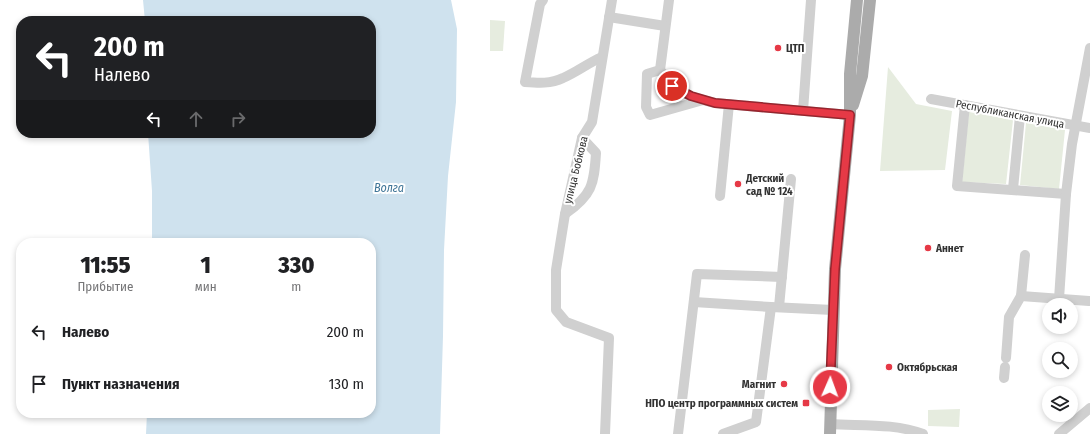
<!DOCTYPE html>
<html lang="ru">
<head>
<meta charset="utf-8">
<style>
	body { margin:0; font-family:"Fira Sans Condensed",sans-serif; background:#f2f2f2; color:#202124; height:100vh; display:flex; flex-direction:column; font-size:15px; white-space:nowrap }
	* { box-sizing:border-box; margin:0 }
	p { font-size:13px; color:#757577 }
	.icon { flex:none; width:22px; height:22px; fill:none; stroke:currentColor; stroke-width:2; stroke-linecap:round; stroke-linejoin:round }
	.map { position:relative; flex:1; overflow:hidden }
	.drawer { position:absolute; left:16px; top:238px; width:360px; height:180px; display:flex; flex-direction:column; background:#fff; border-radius:16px; box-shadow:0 2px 6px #0003 }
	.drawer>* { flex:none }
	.top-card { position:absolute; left:16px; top:16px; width:360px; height:122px; border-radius:16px; box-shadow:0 2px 6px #0003; background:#202124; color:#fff; overflow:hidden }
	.fabs { position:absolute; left:1042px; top:298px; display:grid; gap:8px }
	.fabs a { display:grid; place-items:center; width:36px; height:36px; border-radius:50%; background:#fff; box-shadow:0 2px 6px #0003; font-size:20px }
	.pin { position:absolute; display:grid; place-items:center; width:34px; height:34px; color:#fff; margin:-17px; border:2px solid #fff; border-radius:50%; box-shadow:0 1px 4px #0007 }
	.me { position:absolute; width:44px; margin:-22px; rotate:2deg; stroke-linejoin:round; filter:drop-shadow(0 0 3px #0008) }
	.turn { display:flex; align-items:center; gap:14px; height:84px; padding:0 12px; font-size:18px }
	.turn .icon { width:52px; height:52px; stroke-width:2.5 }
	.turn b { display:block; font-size:28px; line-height:34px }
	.lanes { display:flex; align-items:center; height:38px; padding:0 12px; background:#0003; justify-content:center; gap:20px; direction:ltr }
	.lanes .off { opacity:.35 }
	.eta { display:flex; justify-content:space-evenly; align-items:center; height:68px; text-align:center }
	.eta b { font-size:24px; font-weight:800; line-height:28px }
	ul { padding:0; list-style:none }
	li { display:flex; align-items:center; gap:12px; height:52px; padding:0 12px }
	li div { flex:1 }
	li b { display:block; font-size:15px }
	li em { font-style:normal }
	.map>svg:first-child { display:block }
	.green { fill:#e6ecdf }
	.water { fill:#cfe2ee }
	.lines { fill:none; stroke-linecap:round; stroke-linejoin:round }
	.minor { stroke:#d0d0d0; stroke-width:10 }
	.major { stroke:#ababab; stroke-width:12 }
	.route-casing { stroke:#96252e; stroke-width:10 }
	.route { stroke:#e63946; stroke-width:7 }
	.poi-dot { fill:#e63946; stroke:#fff; stroke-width:1.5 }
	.labels { text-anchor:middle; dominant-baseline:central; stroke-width:4; stroke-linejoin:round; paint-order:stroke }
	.poi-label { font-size:11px; font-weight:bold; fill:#333; stroke:#fff; text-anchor:start }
	.street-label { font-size:11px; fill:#333; stroke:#fff }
	.water-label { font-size:12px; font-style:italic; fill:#3f7597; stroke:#fff }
</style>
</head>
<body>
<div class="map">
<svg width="1090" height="434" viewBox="0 0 1090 434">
	<rect width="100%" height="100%" fill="#fff"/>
	<!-- green -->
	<g class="green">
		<polygon points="490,20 505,21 503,51 490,51"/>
		<polygon points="888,67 916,104 952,111 945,170 880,171"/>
		<polygon points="969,112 1013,120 1006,184 962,182"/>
		<polygon points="1026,123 1065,130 1059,189 1020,185"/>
		<polygon points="960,409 959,427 928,426 928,410"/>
	</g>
	<!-- water -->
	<polygon class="water" points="143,0 451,0 457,29 456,102 448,176 444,250 443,336 440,434 146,434 147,413 371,413 371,243 152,243 152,191 148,133 371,133 371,21 145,21"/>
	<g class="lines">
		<!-- minor -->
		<g class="minor">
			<path d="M 543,0 L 540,4 L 525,82 C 538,83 551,84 563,78 C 577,72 588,63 602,57"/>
			<path d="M 669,0 L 660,70 C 677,93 688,97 715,103 L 850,115"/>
			<polyline points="609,17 665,26"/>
			<polyline points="660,70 647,74 646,107 650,115 703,100"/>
			<polyline points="931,99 1090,128"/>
			<polyline points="965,105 957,186 1066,194"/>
			<polyline points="803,111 811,0"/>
			<polyline points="1013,189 1020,116"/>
			<polyline points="720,196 729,104"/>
			<path d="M 565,214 C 592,195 594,185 596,153 L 582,138"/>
			<polyline points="1021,296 1025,255"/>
			<polyline points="1059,299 1066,194 1072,144 1090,48"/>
			<polyline points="694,302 771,307"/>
			<polyline points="779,307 791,179"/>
			<polyline points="1006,358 1009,317 1021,296 1089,301"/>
			<polyline points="1004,378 1005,367"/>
			<path d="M 830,424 C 860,426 895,423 923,434"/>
			<polyline points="605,434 609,338 566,322 556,310 556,270 565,214 582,138 592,122 612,0"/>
			<polyline points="678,434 697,274 782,277"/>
			<polyline points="723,434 756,422 771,307 833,310"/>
			<polyline points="1059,434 1090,408"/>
		</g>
		<!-- major -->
		<g class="major">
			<polyline points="853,105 862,76 870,0"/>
			<polyline points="830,434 835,269 850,115 850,74 857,0"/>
		</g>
	</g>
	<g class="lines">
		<!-- route casing -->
		<g class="route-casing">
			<polyline id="route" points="672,86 691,96 715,103 850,115 835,269 830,387"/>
		</g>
		<!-- route -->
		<use href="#route" class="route"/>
	</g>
	<!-- markers -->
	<g class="poi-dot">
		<circle cx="778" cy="48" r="4"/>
		<circle cx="738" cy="184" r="4"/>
		<circle cx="928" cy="248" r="4"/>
		<circle cx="889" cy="367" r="4"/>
		<circle cx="784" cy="384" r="4"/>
		<rect x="802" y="399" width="8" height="8" rx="2"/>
	</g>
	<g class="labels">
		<!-- poi labels -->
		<g class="poi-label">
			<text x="786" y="48">ЦТП</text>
			<text x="746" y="178">Детский<tspan x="746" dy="13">сад № 124</tspan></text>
			<text x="936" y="248">Аннет</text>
			<text x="897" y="367">Октябрьская</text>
			<text x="776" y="384" text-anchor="end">Магнит</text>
			<text x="798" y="403" text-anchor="end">НПО центр программных систем</text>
		</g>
		<!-- street labels -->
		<g class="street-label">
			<text transform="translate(1010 114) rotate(11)">Республиканская улица</text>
			<text transform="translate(576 170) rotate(-76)">улица Бобкова</text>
		</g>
		<!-- water labels -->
		<g class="water-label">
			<text x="389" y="188">Волга</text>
		</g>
	</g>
</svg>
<div class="fabs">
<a><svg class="icon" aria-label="sound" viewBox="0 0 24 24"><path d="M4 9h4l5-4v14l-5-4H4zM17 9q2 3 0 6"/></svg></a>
<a><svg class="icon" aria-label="search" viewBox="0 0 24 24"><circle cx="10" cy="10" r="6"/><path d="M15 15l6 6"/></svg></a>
<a><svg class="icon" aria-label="layers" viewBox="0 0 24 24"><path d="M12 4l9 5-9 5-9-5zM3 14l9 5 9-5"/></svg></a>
</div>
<div class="pin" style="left:672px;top:86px;background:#d93025"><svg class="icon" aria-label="arrive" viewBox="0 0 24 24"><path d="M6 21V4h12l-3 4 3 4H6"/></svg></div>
<svg class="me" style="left:830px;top:387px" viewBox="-20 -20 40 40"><circle r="17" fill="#e63946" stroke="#fff" stroke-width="3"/><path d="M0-11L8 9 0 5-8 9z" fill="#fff"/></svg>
<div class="top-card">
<div class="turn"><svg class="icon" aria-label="left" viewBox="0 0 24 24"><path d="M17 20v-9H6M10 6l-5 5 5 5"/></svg><div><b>200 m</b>Налево</div></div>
<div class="lanes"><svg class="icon" aria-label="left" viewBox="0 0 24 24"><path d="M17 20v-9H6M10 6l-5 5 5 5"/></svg><svg class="icon off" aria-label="ahead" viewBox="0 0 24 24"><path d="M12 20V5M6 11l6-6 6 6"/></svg><svg class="icon off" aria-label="right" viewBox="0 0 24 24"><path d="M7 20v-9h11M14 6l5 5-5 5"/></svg></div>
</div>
<section class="drawer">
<div class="eta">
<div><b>11:55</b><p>Прибытие</p></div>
<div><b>1</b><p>мин</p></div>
<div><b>330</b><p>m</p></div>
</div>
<ul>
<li><svg class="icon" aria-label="left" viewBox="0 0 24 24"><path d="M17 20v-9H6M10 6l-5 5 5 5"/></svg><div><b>Налево</b></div><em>200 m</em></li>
<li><svg class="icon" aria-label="arrive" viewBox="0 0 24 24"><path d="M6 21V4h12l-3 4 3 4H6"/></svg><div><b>Пункт назначения</b></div><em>130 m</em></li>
</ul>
</section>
</div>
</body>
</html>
